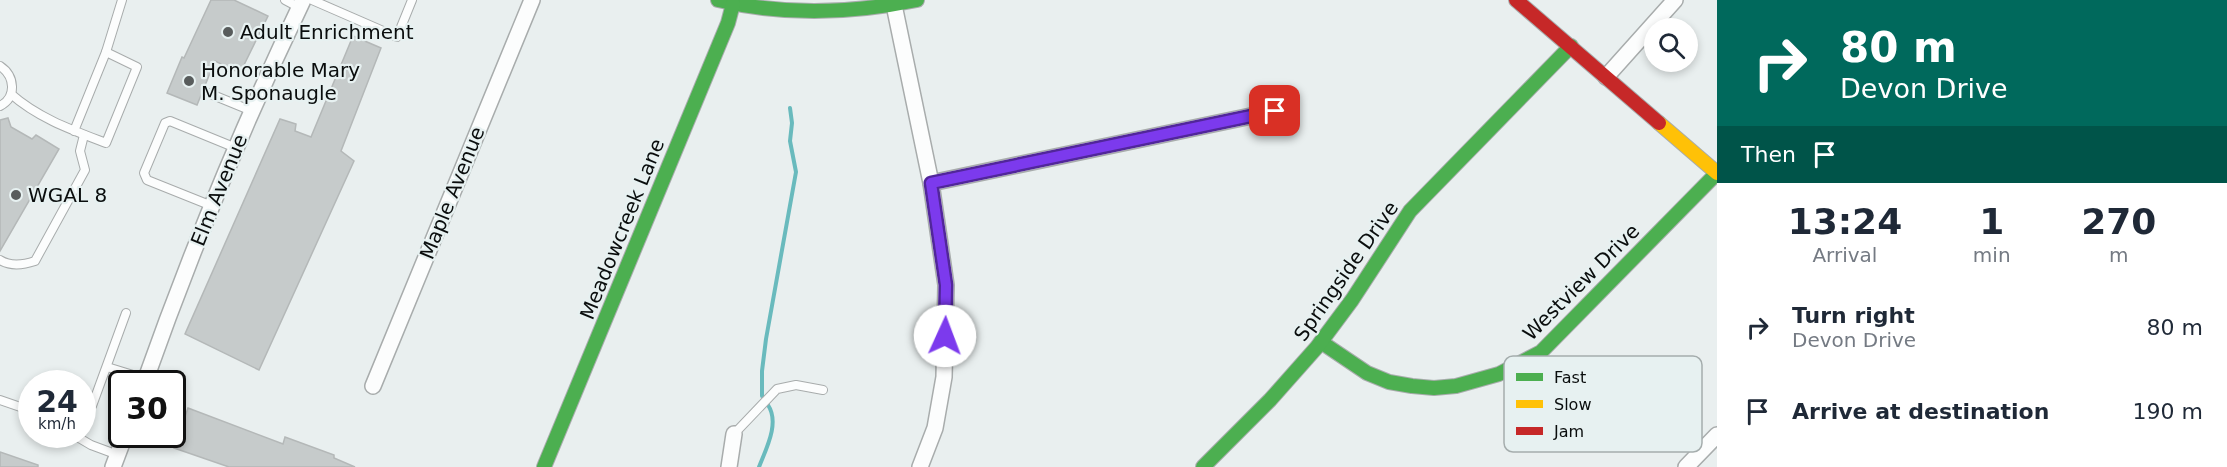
<!DOCTYPE html>
<html lang="en">
<head>
<meta charset="utf-8">
<style>
	body { margin:0; font-family:"DejaVu Sans",sans-serif; background:#f2f2f3; color:#1f2937; height:100vh; display:flex; flex-direction:column; font-size:22px; white-space:nowrap }
	* { box-sizing:border-box; margin:0 }
	p { font-size:20px; color:#747a83 }
	.icon { flex:none; width:33px; height:33px; fill:none; stroke:currentColor; stroke-width:2; stroke-linecap:round; stroke-linejoin:round }
	.map { position:relative; flex:1; overflow:hidden }
	.sheet { display:flex; flex-direction:column; background:#fff; width:510px }
	.sheet>* { flex:none }
	.hud { background:#00695c; color:#fff; overflow:hidden }
	.fabs { position:absolute; left:1644px; top:18px; display:grid; gap:12px }
	.fabs a { display:grid; place-items:center; width:54px; height:54px; border-radius:50%; background:#fff; box-shadow:0 3px 9px #0003; font-size:30px }
	.speed { position:absolute; left:18px; top:370px; display:flex; gap:12px; font-size:30px; font-weight:700; text-align:center }
	.speed>* { display:grid; place-content:center; width:78px; height:78px; border-radius:50%; background:#fff; box-shadow:0 3px 9px #0003; line-height:1 }
	.speed small { font-size:15px; font-weight:400 }
	.speed .limit { border:3px solid #111; border-radius:9px; background:#fff; color:#111 }
	.pin { position:absolute; display:grid; place-items:center; width:51px; height:51px; color:#fff; margin:-26px; border-radius:12px; box-shadow:0 3px 9px #0006 }
	.me { position:absolute; width:66px; margin:-33px; rotate:2deg; stroke-linejoin:round; filter:drop-shadow(0 0 4px #0008) }
	.turn { display:flex; align-items:center; gap:21px; height:126px; padding:0 24px; font-size:27px }
	.turn .icon { width:78px; height:78px; stroke-width:2.5 }
	.turn b { display:block; font-size:42px; line-height:51px }
	.then { display:flex; align-items:center; height:57px; padding:0 24px; background:#0003; gap:12px; font-size:22px }
	.eta { display:flex; justify-content:space-evenly; align-items:center; height:102px; text-align:center }
	.eta b { font-size:36px; font-weight:700; line-height:42px }
	ul { padding:0; list-style:none }
	li { display:flex; align-items:center; gap:18px; height:84px; padding:0 24px }
	li div { flex:1 }
	li b { display:block; font-size:22px }
	li em { font-style:normal }
	main { display:flex; flex:1; min-height:0 }
	.map>svg:first-child { display:block }
	.lines { fill:none; stroke-linecap:round; stroke-linejoin:round }
	.stream { stroke:#69babd; stroke-width:4 }
	.building { fill:#c6cbcb; stroke:#b4b8b8; stroke-width:1.5 }
	.lane-casing { stroke:#a8acac; stroke-width:10 }
	.street-casing { stroke:#a8acac; stroke-width:18 }
	.fast-casing { stroke:#a8acac; stroke-width:16 }
	.slow-casing { stroke:#a8acac; stroke-width:16 }
	.jam-casing { stroke:#a8acac; stroke-width:16 }
	.lane { stroke:#fcfdfd; stroke-width:8 }
	.street { stroke:#fcfdfd; stroke-width:15 }
	.fast { stroke:#4caf50; stroke-width:14 }
	.slow { stroke:#ffc107; stroke-width:14 }
	.jam { stroke:#c62828; stroke-width:14 }
	.route-casing { stroke:#51269a; stroke-width:15 }
	.route { stroke:#7c3aed; stroke-width:10 }
	.poi-dot { fill:#585c5c; stroke:#e7f1f1; stroke-width:2 }
	.labels { text-anchor:middle; dominant-baseline:central; stroke-width:4.5; stroke-linejoin:round; paint-order:stroke }
	.poi-label { font-size:20px; fill:#0a0d0d; stroke:#e7f1f1; text-anchor:start }
	.street-label { font-size:20px; fill:#0a0d0d; stroke:#e7f1f1 }
	.key { fill:#e7f1f1; stroke:#a5adad; stroke-width:1.5 }
	.key-label { font-size:16px; fill:#0a0d0d }
</style>
</head>
<body>
<main>
<div class="map">
<svg width="1717" height="467" viewBox="0 0 1717 467">
	<rect width="100%" height="100%" fill="#e9efef"/>
	<g class="lines">
		<!-- stream -->
		<g class="stream">
			<polyline points="762,396 762,371 766,339 796,172 790,141 792,123 790,108"/>
			<path d="M 759,467 C 766,449 780,423 768,405"/>
		</g>
	</g>
	<!-- building -->
	<g class="building">
		<polygon points="211,0 234,0 268,16 240,73 215,61 197,105 167,93 182,57 184,58"/>
		<polygon points="353,36 381,48 341,151 354,161 259,370 185,334 280,119 296,124 295,131 311,137"/>
		<polygon points="8,118 11,127 32,139 36,135 59,149 0,251 0,120"/>
		<polygon points="188,408 283,444 285,437 334,455 334,458 355,467 229,467 174,448"/>
		<polygon points="0,452 38,465 38,467 0,467"/>
	</g>
	<g class="lines">
		<!-- lane casing -->
		<g class="lane-casing">
			<g id="lane">
				<polyline points="285,0 300,8"/>
				<polyline points="312,0 397,37 412,0"/>
				<polyline points="106,52 122,0"/>
				<path d="M 0,66 C 15,76 17,97 0,106"/>
				<polyline points="208,93 252,111"/>
				<path d="M 11,94 C 38,118 72,130 106,143 L 137,67 L 106,52 L 74,131"/>
				<polyline points="212,206 147,180 144,173 165,123 170,121 236,148"/>
				<path d="M 0,260 C 11,267 23,265 35,261 L 85,170 L 80,151 L 84,135"/>
				<polyline points="107,367 146,379"/>
				<polyline points="0,400 32,411"/>
				<polyline points="92,406 126,313"/>
				<polyline points="734,434 777,389 796,385 823,390"/>
				<polyline points="74,435 91,445 118,455"/>
			</g>
		</g>
		<!-- street casing -->
		<g class="street-casing">
			<g id="street">
				<polyline points="894,5 931,183 946,285 944,377 935,428 920,467"/>
				<polyline points="1606,77 1675,0"/>
				<polyline points="931,183 1275,111"/>
				<path d="M 144,384 C 190,254 243,125 303,0"/>
				<polyline points="373,386 532,0"/>
				<polyline points="113,467 125,435"/>
				<polyline points="729,467 734,434"/>
				<polyline points="1686,467 1717,435"/>
			</g>
		</g>
		<!-- fast casing -->
		<g class="fast-casing">
			<g id="fast">
				<path d="M 718,0 C 785,16 850,14 917,0"/>
				<polyline points="1321,342 1367,373 1389,382 1412,386 1434,388 1456,386 1499,374 1541,352 1717,173"/>
				<polyline points="544,467 728,23 733,4"/>
				<polyline points="1203,467 1270,400 1317,347 1352,300 1410,211 1571,46"/>
			</g>
		</g>
		<!-- slow casing -->
		<g class="slow-casing">
			<polyline id="slow" points="1659,123 1717,173"/>
		</g>
		<!-- jam casing -->
		<g class="jam-casing">
			<polyline id="jam" points="1516,0 1659,123"/>
		</g>
		<!-- lane -->
		<use href="#lane" class="lane"/>
		<!-- street -->
		<use href="#street" class="street"/>
		<!-- fast -->
		<use href="#fast" class="fast"/>
		<!-- slow -->
		<use href="#slow" class="slow"/>
		<!-- jam -->
		<use href="#jam" class="jam"/>
	</g>
	<g class="lines">
		<!-- route casing -->
		<g class="route-casing">
			<polyline id="route" points="945,336 946,285 931,183 1275,111"/>
		</g>
		<!-- route -->
		<use href="#route" class="route"/>
	</g>
	<!-- markers -->
	<g class="poi-dot">
		<circle cx="228" cy="32" r="6"/>
		<circle cx="189" cy="81" r="6"/>
		<circle cx="16" cy="195" r="6"/>
	</g>
	<g class="labels">
		<!-- poi labels -->
		<g class="poi-label">
			<text x="240" y="32">Adult Enrichment</text>
			<text x="201" y="70">Honorable Mary<tspan x="201" dy="23">M. Sponaugle</tspan></text>
			<text x="28" y="195">WGAL 8</text>
		</g>
		<!-- street labels -->
		<g class="street-label">
			<text transform="translate(219 190) rotate(-68)">Elm Avenue</text>
			<text transform="translate(452 193) rotate(-68)">Maple Avenue</text>
			<text transform="translate(622 229) rotate(-68)">Meadowcreek Lane</text>
			<text transform="translate(1346 271) rotate(-55)">Springside Drive</text>
			<text transform="translate(1581 282) rotate(-45)">Westview Drive</text>
		</g>
	</g>
	<!-- legend -->
	<rect x="1504" y="356" width="198" height="96" rx="9" class="key"/>
	<rect x="1516" y="373" width="27" height="8" fill="#4caf50"/>
	<rect x="1516" y="400" width="27" height="8" fill="#ffc107"/>
	<rect x="1516" y="427" width="27" height="8" fill="#c62828"/>
	<g class="key-label">
		<text x="1554" y="383">Fast</text>
		<text x="1554" y="410">Slow</text>
		<text x="1554" y="437">Jam</text>
	</g>
</svg>
<div class="fabs">
<a><svg class="icon" aria-label="search" viewBox="0 0 24 24"><circle cx="10" cy="10" r="6"/><path d="M15 15l6 6"/></svg></a>
</div>
<div class="speed"><div>24<small>km/h</small></div><div class="limit">30</div></div>
<div class="pin" style="left:1275px;top:111px;background:#d93025"><svg class="icon" aria-label="arrive" viewBox="0 0 24 24"><path d="M6 21V4h12l-3 4 3 4H6"/></svg></div>
<svg class="me" style="left:945px;top:336px" viewBox="-20 -20 40 40"><circle r="19" fill="#fff"/><path d="M0-13L10 11 0 6-10 11z" fill="#7c3aed"/></svg>
</div>
<section class="sheet">
<div class="hud">
<div class="turn"><svg class="icon" aria-label="right" viewBox="0 0 24 24"><path d="M7 20v-9h11M14 6l5 5-5 5"/></svg><div><b>80 m</b>Devon Drive</div></div>
<div class="then">Then<svg class="icon" aria-label="arrive" viewBox="0 0 24 24"><path d="M6 21V4h12l-3 4 3 4H6"/></svg></div>
</div>
<div class="eta">
<div><b>13:24</b><p>Arrival</p></div>
<div><b>1</b><p>min</p></div>
<div><b>270</b><p>m</p></div>
</div>
<ul>
<li><svg class="icon" aria-label="right" viewBox="0 0 24 24"><path d="M7 20v-9h11M14 6l5 5-5 5"/></svg><div><b>Turn right</b><p>Devon Drive</p></div><em>80 m</em></li>
<li><svg class="icon" aria-label="arrive" viewBox="0 0 24 24"><path d="M6 21V4h12l-3 4 3 4H6"/></svg><div><b>Arrive at destination</b></div><em>190 m</em></li>
</ul>
</section>
</main>
</body>
</html>
